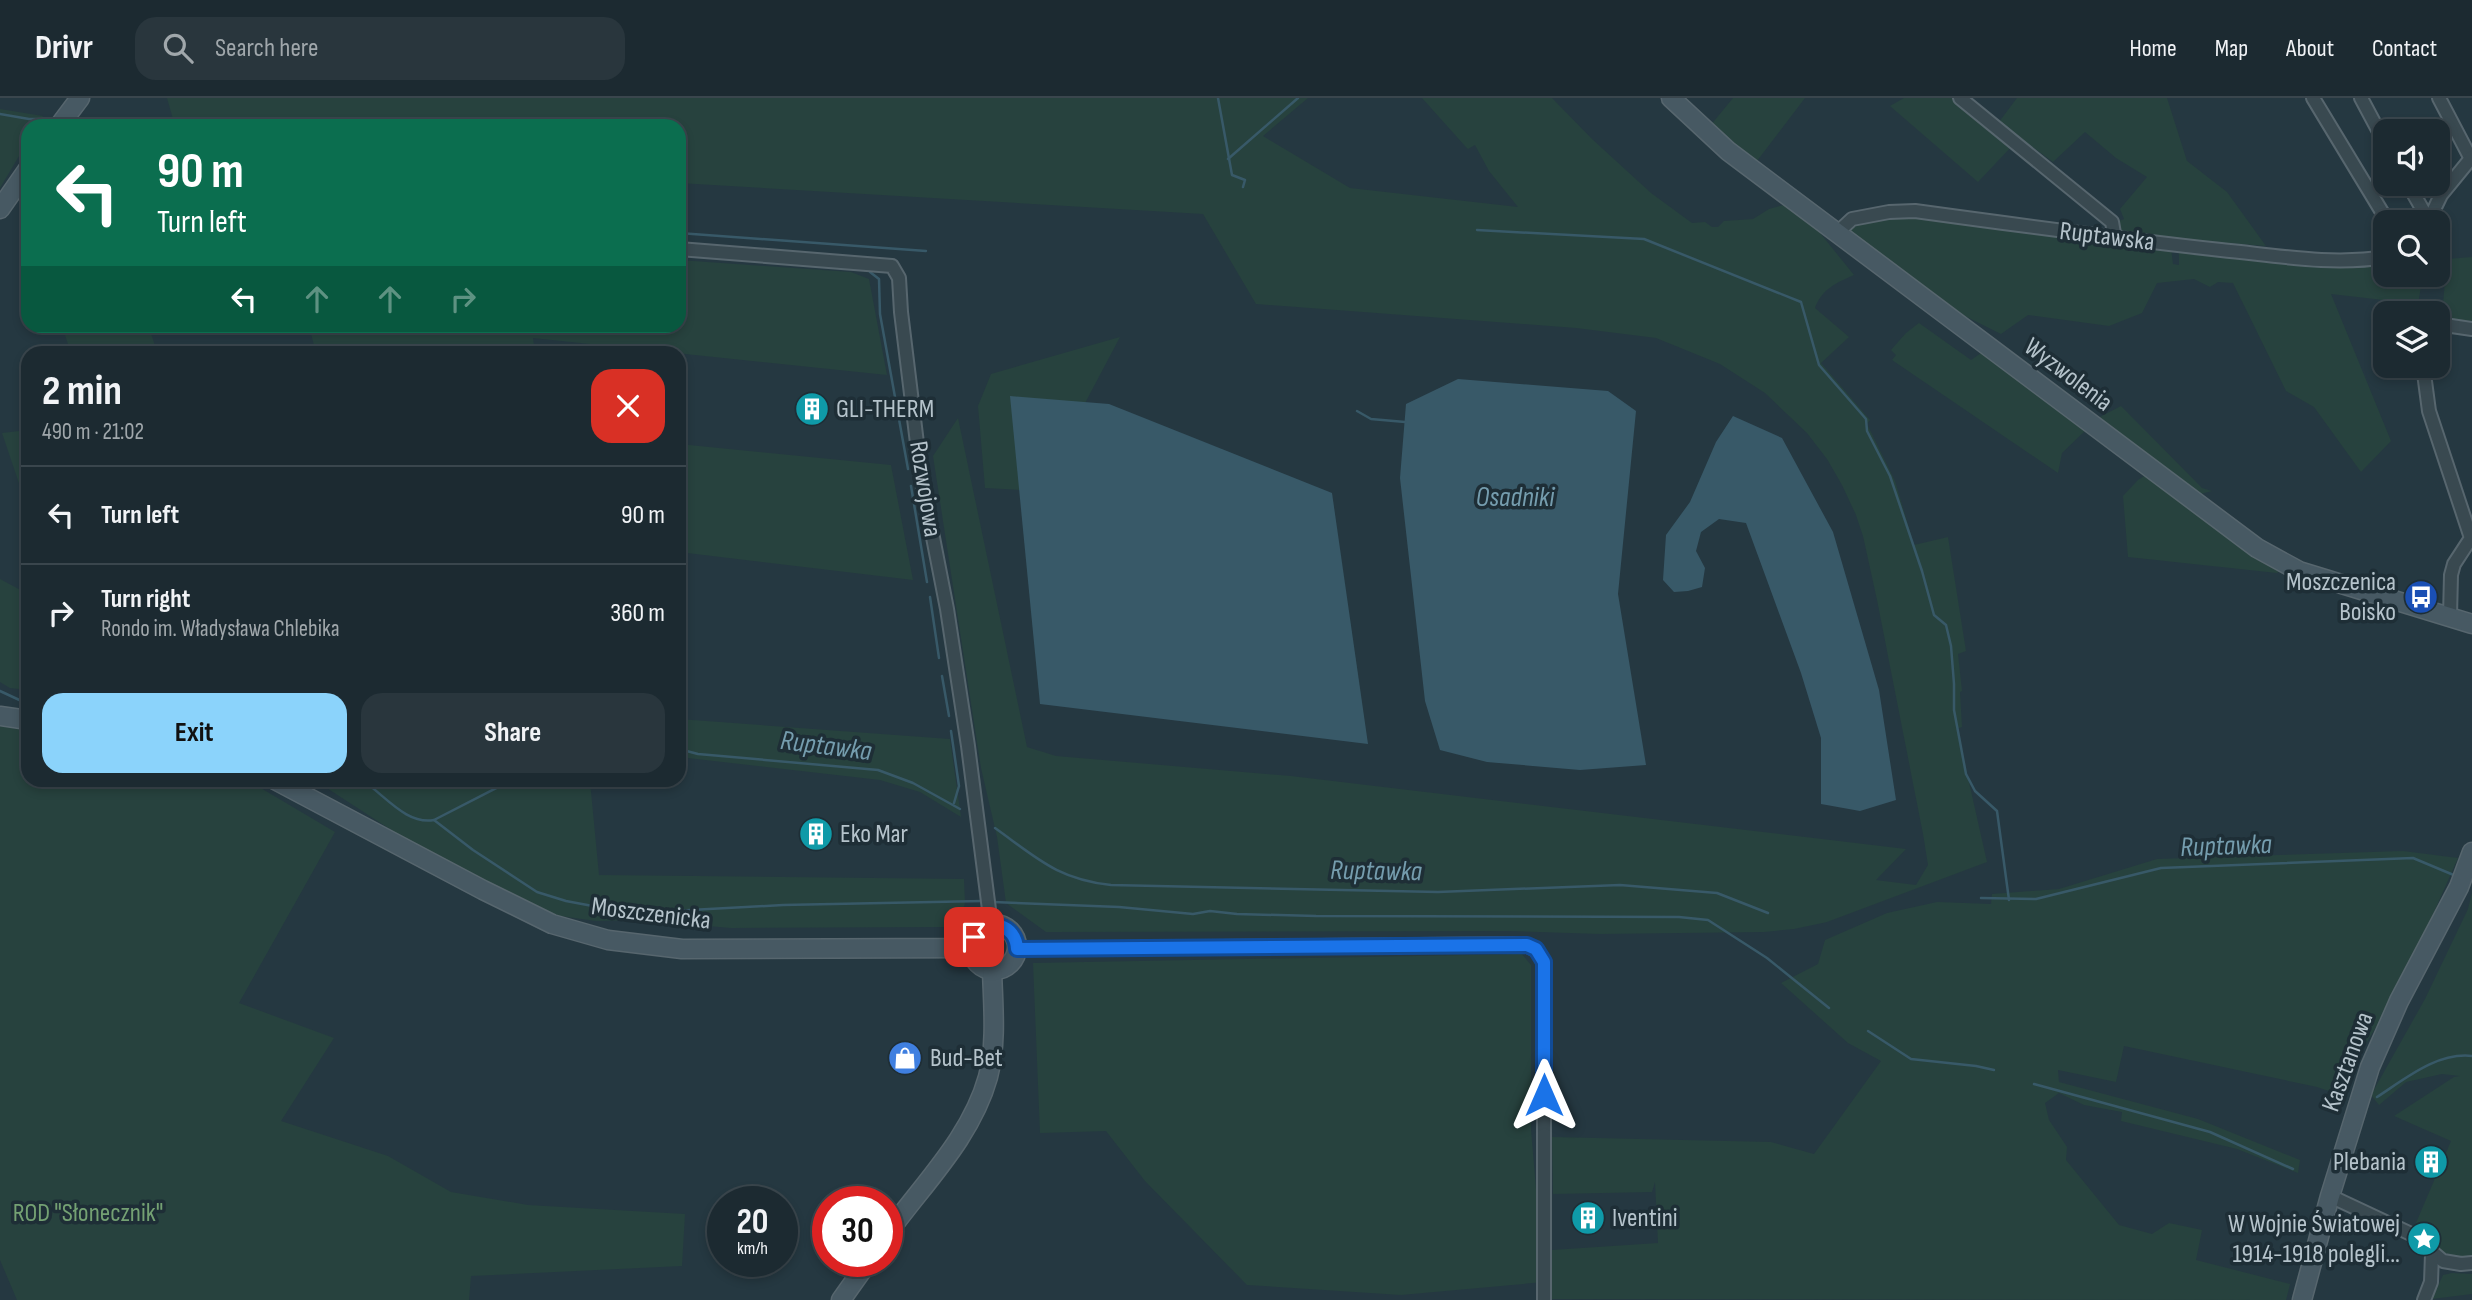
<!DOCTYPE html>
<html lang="en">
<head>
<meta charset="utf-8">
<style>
	body { margin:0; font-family:"Sofia Sans Condensed",sans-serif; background:#29363d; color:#f1f3f6; height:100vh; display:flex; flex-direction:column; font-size:26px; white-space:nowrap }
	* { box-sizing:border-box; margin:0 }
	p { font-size:23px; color:#a0a7ab }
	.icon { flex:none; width:38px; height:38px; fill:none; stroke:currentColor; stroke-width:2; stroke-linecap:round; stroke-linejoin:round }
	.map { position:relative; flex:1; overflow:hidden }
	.panel { position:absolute; left:21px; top:248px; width:665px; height:441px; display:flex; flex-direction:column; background:#1c2a31; border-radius:21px; box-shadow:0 4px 10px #0003,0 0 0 2px #3a464d }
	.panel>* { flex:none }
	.guide { position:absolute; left:21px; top:21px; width:665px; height:214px; border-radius:21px; box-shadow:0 4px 10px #0003,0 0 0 2px #3a464d; background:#0b6e4f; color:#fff; overflow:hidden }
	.tools { position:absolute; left:2373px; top:21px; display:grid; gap:14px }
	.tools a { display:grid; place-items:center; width:77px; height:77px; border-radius:14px; background:#1c2a31; box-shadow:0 4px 10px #0003,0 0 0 2px #3a464d; font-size:35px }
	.speed { position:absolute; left:707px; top:1088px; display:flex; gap:14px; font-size:35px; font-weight:700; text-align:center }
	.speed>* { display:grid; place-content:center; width:91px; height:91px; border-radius:50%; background:#1c2a31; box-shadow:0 4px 10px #0003,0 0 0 2px #3a464d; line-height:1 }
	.speed small { font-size:18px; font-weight:400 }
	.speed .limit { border:10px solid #d22; background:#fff; color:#111 }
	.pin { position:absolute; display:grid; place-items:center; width:60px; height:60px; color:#fff; margin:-30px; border-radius:14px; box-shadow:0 4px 10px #0006 }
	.me { position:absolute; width:77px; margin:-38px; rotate:0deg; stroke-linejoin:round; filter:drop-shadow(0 0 5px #0008) }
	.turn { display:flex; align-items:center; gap:24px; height:147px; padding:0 21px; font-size:32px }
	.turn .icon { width:91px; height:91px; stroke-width:2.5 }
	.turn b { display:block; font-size:49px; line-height:60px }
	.lanes { display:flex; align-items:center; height:66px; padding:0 21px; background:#0003; justify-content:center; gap:35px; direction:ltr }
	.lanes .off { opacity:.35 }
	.round { display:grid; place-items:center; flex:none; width:74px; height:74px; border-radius:21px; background:#29363d }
	.overview { display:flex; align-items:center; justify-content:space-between; height:119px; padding:0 21px }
	h1 { font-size:42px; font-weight:700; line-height:52px }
	.action { display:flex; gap:14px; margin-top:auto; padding:14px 21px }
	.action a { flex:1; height:80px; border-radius:21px; background:#8bd3fb; color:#111; font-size:28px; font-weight:700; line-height:80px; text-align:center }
	.action a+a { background:#29363d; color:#f1f3f6 }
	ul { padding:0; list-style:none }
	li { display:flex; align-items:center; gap:21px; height:98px; padding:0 21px; border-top:2px solid #3a464d }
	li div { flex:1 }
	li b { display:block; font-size:26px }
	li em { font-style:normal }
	header { display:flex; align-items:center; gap:42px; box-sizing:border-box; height:98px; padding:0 35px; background:#1c2a31; border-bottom:2px solid #3a464d }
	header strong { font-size:33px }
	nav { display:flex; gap:38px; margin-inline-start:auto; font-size:24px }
	.search { width:490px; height:63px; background:#29363d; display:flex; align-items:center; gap:18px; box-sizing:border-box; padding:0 24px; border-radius:21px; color:#a0a7ab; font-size:26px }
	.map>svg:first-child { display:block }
	.green { fill:#27423e }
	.water { fill:#385968 }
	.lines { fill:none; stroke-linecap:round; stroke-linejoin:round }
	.stream { stroke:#385968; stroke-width:2.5 }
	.street-casing { stroke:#57666e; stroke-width:16 }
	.secondary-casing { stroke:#57666e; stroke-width:21 }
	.street { stroke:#394950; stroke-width:12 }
	.secondary { stroke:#475963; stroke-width:18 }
	.route-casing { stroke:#114b97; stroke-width:18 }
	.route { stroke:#1a73e8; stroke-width:12 }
	.labels { text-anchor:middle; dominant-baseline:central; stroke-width:7; stroke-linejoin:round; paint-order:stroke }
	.street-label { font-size:26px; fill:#b5c3cb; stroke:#1e2e36 }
	.poi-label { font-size:26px; fill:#b5c3cb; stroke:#1e2e36; text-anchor:start }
	.park-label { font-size:26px; fill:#74a173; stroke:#1e2e36 }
	.water-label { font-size:28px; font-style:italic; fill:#759dae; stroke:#1e2e36 }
</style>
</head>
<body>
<header>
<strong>Drivr</strong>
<div class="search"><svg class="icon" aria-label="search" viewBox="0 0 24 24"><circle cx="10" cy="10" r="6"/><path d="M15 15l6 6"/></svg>Search here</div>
<nav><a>Home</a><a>Map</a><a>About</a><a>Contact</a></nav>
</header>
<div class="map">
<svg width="2472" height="1202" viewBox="0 0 2472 1202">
	<rect width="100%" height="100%" fill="#253841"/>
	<!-- green -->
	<g class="green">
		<path d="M 167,0 L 1308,0 L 1263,38 L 1350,90 L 1518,109 L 1489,73 L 1475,47 L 1468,51 L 1465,48 L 1422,0 L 1552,0 L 1592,41 L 1651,95 L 1692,125 L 1705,124 L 1712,129 L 1718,129 L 1724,123 L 1753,121 L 1769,111 L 1795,104 L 1854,177 C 1836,185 1822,191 1815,210 L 1849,239 L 1821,265 L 1870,322 L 1867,326 L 1895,383 L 1914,447 L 1948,439 L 1966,553 L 1958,556 L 1962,593 L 1960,594 L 1962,629 L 1957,631 L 1987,764 L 1827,824 L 1794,831 L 1764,834 L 1600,836 L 1509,833 L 1046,834 L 1006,805 L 997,739 L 981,670 L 933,358 L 958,320 L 1027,649 L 1056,658 L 1291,678 L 1906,751 L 1876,782 L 1916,787 L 1928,767 L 1923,736 L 1877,502 L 1863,438 L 1856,417 L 1842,387 L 1827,361 L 1807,335 L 1765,295 L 1720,266 L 1656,240 L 1576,230 L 1256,206 L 1203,116 L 679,85 L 679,28 L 175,28 Z"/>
		<polygon points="1733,0 1805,0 1757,63 1710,28"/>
		<polygon points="1904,0 1953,0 2012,48 1978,84 1890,8"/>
		<polygon points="2017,0 2167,0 2187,63 2227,94 2266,148 2119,137 2116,124 2124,121 2120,111 2147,79 2116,60 2085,34 2053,64 1999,24"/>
		<polygon points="0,11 43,18 37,28 28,28 28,43 0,90"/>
		<polygon points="1898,117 2171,150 2173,166 2179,167 2179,151 2385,163 2385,177 2423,177 2418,206 2331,196 2391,343 2361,374 2314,309 2286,293 2233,185 2218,184 2210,189 2194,181 2157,185 2142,215 2109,228 2028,217 2001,236 1959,215 1850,132 1857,123"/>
		<polygon points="2472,159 2472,227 2442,217 2447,161"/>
		<polygon points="679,162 851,174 869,181 887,277 533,240 535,255 316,255 309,228 679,228"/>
		<polygon points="1919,225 1971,262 1984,253 2088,330 2062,355 2058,375 1892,262 1896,257 1891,252 1906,235"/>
		<polygon points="62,228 149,228 157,255 71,255"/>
		<polygon points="1120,239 1084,307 1022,392 985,390 978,308 991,276"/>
		<polygon points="2121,308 2202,390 2212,393 2197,397 2096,321"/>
		<polygon points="28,332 28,412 2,335"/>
		<polygon points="679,346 891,367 913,482 679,454"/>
		<polygon points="2149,375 2279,470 2279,473 2277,475 2128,459 2123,398 2138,382"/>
		<polygon points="0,481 28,496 28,592 10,590 0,584"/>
		<polygon points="679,621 950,641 961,719 920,694 880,682 679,659"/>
		<polygon points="0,628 28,633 28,682 249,683 335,734 239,905 334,940 281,1023 388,1058 451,1094 528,1107 685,1116 682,1168 471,1178 469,1202 17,1202 0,1162"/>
		<polygon points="316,683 590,683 599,777 964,781 965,805 960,823 951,829 731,830 636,822 596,823 553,817 539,813 502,796 451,765 419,750"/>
		<polygon points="2403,753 2458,760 2430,823 2434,826 2375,931 2335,995 2317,989 2124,948 2116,984 2058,972 2059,984 2198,1021 2300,1062 2298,1075 2237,1051 2121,1023 2122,1014 2084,1007 2059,995 2045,1005 2049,1022 2067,1049 2066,1062 2119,1127 2152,1136 2169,1125 2202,1132 2196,1162 2290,1186 2286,1202 1548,1201 1552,1152 1658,1145 1655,1084 1652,1094 1553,1096 1552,1039 1771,1044 1814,1056 1881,963 1848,945 1781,885 1818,866 1825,842 1887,815 1937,804 1991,806 1992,796 2059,791 2157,761"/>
		<path d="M 2472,795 L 2472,1161 C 2442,1164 2433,1151 2413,1132 L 2451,1043 L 2394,1018 L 2454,979 L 2460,978 L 2442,976 L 2406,984 L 2379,1007 L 2371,997 L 2425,901 L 2468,811 Z"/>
		<polygon points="1522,856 1531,867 1531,1032 1544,1184 1401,1197 1247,1187 1145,1083 1106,1033 1040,1035 1033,865"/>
		<polygon points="2452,1175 2472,1176 2472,1196 2432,1201 2443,1177"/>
	</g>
	<!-- water -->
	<g class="water">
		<polygon points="1458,281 1608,293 1636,313 1618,496 1646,667 1580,672 1487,664 1440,652 1425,603 1400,380 1406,306"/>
		<polygon points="1010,298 1109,306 1332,395 1368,646 1040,606"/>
		<polygon points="1733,318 1782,340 1833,434 1879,592 1896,702 1860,713 1821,706 1821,640 1801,575 1746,425 1719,421 1701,434 1696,453 1705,470 1702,489 1688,493 1674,494 1663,482 1666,437 1690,404 1716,344"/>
	</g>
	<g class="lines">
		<!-- stream -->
		<g class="stream">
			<polyline points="1218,0 1232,77 1245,82 1243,89"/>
			<polyline points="0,16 29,21 48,21"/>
			<polyline points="74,28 75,26"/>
			<polyline points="1228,61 1298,0"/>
			<polyline points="1477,132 1644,141 1801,204 1819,267 1866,321 1867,333 1890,378 1922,473 1934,517 1946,527 1951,548 1954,586 1954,612 1966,676 1975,693 1997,713 2009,802"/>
			<polyline points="679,135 926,153"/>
			<polyline points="870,174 879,181 880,216 908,371"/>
			<polyline points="1357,313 1371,321 1405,324"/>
			<polyline points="911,388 927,484"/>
			<polyline points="930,499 939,560"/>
			<polyline points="942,578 949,618"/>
			<polyline points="0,593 28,606"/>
			<polyline points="951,633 959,688 954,705"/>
			<polyline points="679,651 698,656 878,672 913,685 960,711"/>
			<path d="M 362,682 C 385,697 406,727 434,722 L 512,682"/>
			<polyline points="434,722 473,752 537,794 566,803 614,812 672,813 783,807 983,803"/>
			<path d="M 995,730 C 1037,760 1057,781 1111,787 L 1438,794 L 1620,787 L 1717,795 L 1768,815"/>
			<polyline points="1981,800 2036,801 2161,770 2413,760 2456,778"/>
			<polyline points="993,804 1119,809 1193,816 1210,813 1237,816 1316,818 1679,819 1708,822 1767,860 1829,910"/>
			<polyline points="1868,933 1911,961 1976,968 1994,972"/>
			<polyline points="2034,986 2210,1034 2293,1071"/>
			<path d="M 2377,999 C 2405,981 2437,954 2472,958"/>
		</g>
		<!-- street casing -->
		<g class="street-casing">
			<g id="street">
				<polyline points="1960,0 2112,124 2115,141"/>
				<polyline points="2313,0 2385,119 2390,124"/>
				<polyline points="2361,0 2385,45"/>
				<polyline points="2439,0 2471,61"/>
				<polyline points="2408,86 2428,121"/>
				<polyline points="2428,124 2441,97 2472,59"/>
				<path d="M 1837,135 L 1852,121 L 1889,114 L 1915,113 C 2017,127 2119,141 2221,152 C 2274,157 2332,168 2385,159"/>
				<polyline points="679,151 892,168 899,180 901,214 921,378 947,511 968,648 991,827"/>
				<polyline points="2438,226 2472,231"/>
				<polyline points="2423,268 2429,313 2471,440 2454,466 2451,477 2450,518"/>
				<path d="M 1017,851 L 1515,846 C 1529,847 1538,850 1544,864 L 1544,1202"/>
				<polyline points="2330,1098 2411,1136 2443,1163 2461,1166 2472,1165"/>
				<polyline points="2424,1202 2431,1184 2432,1156"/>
			</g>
		</g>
		<!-- secondary casing -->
		<g class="secondary-casing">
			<g id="secondary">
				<polyline points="1671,0 1728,53 2257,450 2299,473 2472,526"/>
				<polyline points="59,28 80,0"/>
				<polyline points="0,111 28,71"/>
				<polyline points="0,618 28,622"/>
				<polyline points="275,682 483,792 552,826 608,842 682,851 967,850 972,847"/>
				<circle cx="994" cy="849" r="23"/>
				<path d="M 887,1136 C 923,1086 971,1040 988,979 C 997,945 993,906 992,872"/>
				<polyline points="841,1202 868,1164"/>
				<polyline points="2302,1202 2330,1098 2370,969 2399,903 2459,789 2472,754"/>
			</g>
		</g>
		<!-- street -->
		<use href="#street" class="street"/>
		<!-- secondary -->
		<use href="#secondary" class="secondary"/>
	</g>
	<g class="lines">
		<!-- route casing -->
		<g class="route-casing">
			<path id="route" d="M 974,839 C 988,819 1016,826 1017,851 L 1527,847 L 1536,851 L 1544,864 L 1544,997"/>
		</g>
		<!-- route -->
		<use href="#route" class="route"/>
	</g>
	<!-- icons -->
	<defs>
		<g id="building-disc" transform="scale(1.75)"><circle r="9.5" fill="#0f9aa8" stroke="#1e2e36"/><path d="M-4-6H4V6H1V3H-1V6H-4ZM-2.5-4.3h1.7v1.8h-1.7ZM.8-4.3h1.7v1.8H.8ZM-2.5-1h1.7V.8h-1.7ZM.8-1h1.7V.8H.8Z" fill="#fff"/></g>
		<g id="bus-disc" transform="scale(1.75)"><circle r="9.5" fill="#1a4fb4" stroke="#1e2e36"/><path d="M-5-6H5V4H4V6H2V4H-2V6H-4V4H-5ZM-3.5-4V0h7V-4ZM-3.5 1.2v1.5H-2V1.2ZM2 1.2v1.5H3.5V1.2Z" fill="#fff"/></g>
		<g id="shop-disc" transform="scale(1.75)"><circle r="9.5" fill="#3f7fe0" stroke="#1e2e36"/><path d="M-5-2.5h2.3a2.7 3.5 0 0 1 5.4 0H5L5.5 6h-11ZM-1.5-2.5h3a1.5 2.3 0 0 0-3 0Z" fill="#fff"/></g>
		<g id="sight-disc" transform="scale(1.75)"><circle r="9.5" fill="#0f9aa8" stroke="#1e2e36"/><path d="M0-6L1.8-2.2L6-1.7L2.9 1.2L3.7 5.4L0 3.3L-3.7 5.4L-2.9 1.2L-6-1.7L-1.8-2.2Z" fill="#fff"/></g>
	</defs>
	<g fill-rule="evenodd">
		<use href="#building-disc" x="812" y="311"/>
		<use href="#bus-disc" x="2421" y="499"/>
		<use href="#building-disc" x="816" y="736"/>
		<use href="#shop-disc" x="905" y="960"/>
		<use href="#building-disc" x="2431" y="1064"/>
		<use href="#building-disc" x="1588" y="1120"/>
		<use href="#sight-disc" x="2424" y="1141"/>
	</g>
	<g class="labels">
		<!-- street labels -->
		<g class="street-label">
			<text transform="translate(2107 139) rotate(7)">Ruptawska</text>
			<text transform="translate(2068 277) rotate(37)">Wyzwolenia</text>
			<text transform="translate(925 391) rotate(81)">Rozwojowa</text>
			<text transform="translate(651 816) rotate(7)">Moszczenicka</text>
			<text transform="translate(2348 964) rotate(-70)">Kasztanowa</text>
		</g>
		<!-- poi labels -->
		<g class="poi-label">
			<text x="836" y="311">GLI-THERM</text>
			<text x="2396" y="484" text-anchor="end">Moszczenica<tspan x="2396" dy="30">Boisko</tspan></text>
			<text x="840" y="736">Eko Mar</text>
			<text x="930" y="960">Bud-Bet</text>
			<text x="2406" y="1064" text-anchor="end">Plebania</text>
			<text x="1612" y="1120">Iventini</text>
			<text x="2400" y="1126" text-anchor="end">W Wojnie Światowej<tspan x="2400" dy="30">1914-1918 polegli...</tspan></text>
		</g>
		<!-- park labels -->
		<g class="park-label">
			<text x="88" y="1115">ROD "Słonecznik"</text>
		</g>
		<!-- water labels -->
		<g class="water-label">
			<text x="1515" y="399">Osadniki</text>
			<text transform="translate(826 648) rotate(7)">Ruptawka</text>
			<text transform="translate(2226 748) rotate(-2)">Ruptawka</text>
			<text transform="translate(1376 773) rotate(1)">Ruptawka</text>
		</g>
	</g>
</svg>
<div class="tools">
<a><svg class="icon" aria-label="sound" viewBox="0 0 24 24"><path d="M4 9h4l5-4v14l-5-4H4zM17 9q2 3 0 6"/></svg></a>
<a><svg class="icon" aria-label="search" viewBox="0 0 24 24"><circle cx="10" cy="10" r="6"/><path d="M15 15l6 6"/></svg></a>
<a><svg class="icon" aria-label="layers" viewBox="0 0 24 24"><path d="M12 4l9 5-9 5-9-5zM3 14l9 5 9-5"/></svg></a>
</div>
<div class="speed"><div>20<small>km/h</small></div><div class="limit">30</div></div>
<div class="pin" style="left:974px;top:839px;background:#d93025"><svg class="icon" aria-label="arrive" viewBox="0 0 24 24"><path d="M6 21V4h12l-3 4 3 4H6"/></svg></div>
<svg class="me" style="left:1544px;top:997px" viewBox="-20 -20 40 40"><path d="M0-17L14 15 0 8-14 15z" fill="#1a73e8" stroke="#fff" stroke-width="4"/></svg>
<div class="guide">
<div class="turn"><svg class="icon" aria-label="left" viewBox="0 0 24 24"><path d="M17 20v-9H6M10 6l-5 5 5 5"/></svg><div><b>90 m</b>Turn left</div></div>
<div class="lanes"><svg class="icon" aria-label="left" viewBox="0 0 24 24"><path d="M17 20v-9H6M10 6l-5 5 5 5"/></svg><svg class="icon off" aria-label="ahead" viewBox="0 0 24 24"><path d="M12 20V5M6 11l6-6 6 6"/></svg><svg class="icon off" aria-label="ahead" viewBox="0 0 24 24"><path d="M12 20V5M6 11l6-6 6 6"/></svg><svg class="icon off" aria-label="right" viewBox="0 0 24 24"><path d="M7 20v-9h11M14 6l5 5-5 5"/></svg></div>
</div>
<section class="panel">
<div class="overview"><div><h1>2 min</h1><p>490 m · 21:02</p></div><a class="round" style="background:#d93025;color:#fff"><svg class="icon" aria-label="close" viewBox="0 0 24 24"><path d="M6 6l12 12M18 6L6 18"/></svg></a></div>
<ul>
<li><svg class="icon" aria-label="left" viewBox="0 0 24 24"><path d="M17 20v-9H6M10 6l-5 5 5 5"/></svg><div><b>Turn left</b></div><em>90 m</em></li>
<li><svg class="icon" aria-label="right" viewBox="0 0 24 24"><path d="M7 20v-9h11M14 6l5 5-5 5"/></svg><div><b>Turn right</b><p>Rondo im. Władysława Chlebika</p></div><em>360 m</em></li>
</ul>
<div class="action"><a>Exit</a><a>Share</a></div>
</section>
</div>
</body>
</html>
